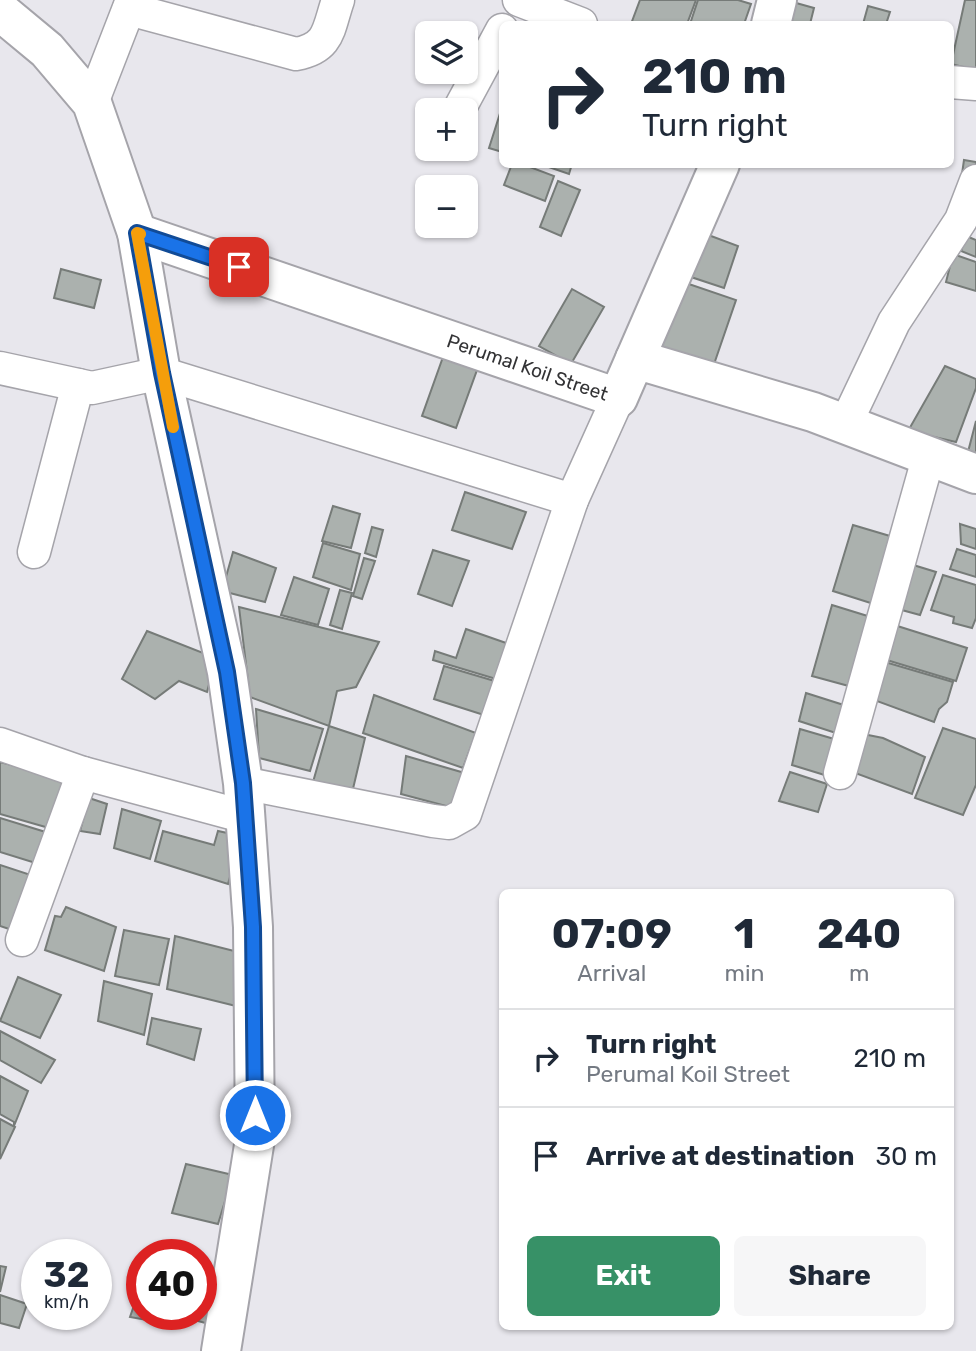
<!DOCTYPE html>
<html lang="en">
<head>
<meta charset="utf-8">
<style>
	body { margin:0; font-family:Rubik,sans-serif; background:#f6f6f7; color:#1f2937; height:100vh; display:flex; flex-direction:column; font-size:26px; white-space:nowrap }
	* { box-sizing:border-box; margin:0 }
	p { font-size:23px; color:#747a83 }
	.icon { flex:none; width:38px; height:38px; fill:none; stroke:currentColor; stroke-width:2; stroke-linecap:round; stroke-linejoin:round }
	.map { position:relative; flex:1; overflow:hidden }
	.side { position:absolute; left:499px; top:889px; width:455px; height:441px; display:flex; flex-direction:column; background:#fff; border-radius:10px; box-shadow:0 2px 5px #0004 }
	.side>* { flex:none }
	.banner { position:absolute; left:499px; top:21px; width:455px; height:147px; border-radius:10px; box-shadow:0 2px 5px #0004; background:#fff; color:#1f2937; overflow:hidden }
	.fabs { position:absolute; left:415px; top:21px; display:grid; gap:14px }
	.fabs a { display:grid; place-items:center; width:63px; height:63px; border-radius:10px; background:#fff; box-shadow:0 2px 5px #0004; font-size:35px }
	.speed { position:absolute; left:21px; top:1239px; display:flex; gap:14px; font-size:35px; font-weight:700; text-align:center }
	.speed>* { display:grid; place-content:center; width:91px; height:91px; border-radius:50%; background:#fff; box-shadow:0 2px 5px #0004; line-height:1 }
	.speed small { font-size:18px; font-weight:400 }
	.speed .limit { border:10px solid #d22; background:#fff; color:#111 }
	.pin { position:absolute; display:grid; place-items:center; width:60px; height:60px; color:#fff; margin:-30px; border-radius:14px; box-shadow:0 4px 10px #0006 }
	.me { position:absolute; width:77px; margin:-38px; rotate:0deg; stroke-linejoin:round; filter:drop-shadow(0 0 5px #0008) }
	.turn { display:flex; align-items:center; gap:24px; height:147px; padding:0 28px; font-size:32px }
	.turn .icon { width:91px; height:91px; stroke-width:2.5 }
	.turn b { display:block; font-size:49px; line-height:60px }
	.eta { display:flex; justify-content:space-evenly; align-items:center; height:119px; text-align:center }
	.eta b { font-size:42px; font-weight:700; line-height:49px }
	.action { display:flex; gap:14px; margin-top:auto; padding:14px 28px }
	.action a { flex:1; height:80px; border-radius:10px; background:#379167; color:#fff; font-size:28px; font-weight:700; line-height:80px; text-align:center }
	.action a+a { background:#f6f6f7; color:#1f2937 }
	ul { padding:0; list-style:none }
	li { display:flex; align-items:center; gap:21px; height:98px; padding:0 28px; border-top:2px solid #e0e1e3 }
	li div { flex:1 }
	li b { display:block; font-size:26px }
	li em { font-style:normal }
	.map>svg:first-child { display:block }
	.building { fill:#abb1ae; stroke:#767b78; stroke-width:2 }
	.lines { fill:none; stroke-linecap:round; stroke-linejoin:round }
	.street-casing { stroke:#a5a4aa; stroke-width:35 }
	.secondary-casing { stroke:#a5a4aa; stroke-width:42 }
	.street { stroke:#fff; stroke-width:32 }
	.secondary { stroke:#fff; stroke-width:38 }
	.route-casing { stroke:#114b97; stroke-width:18 }
	.route { stroke:#1a73e8; stroke-width:12 }
	.slow { stroke:#f59e0b; stroke-width:12 }
	.labels { text-anchor:middle; dominant-baseline:central; stroke-width:5; stroke-linejoin:round; paint-order:stroke }
	.street-label { font-size:19px; fill:#333335; stroke:#e8e7ed }
</style>
</head>
<body>
<div class="map">
<svg width="976" height="1351" viewBox="0 0 976 1351">
	<rect width="100%" height="100%" fill="#e8e7ed"/>
	<!-- building -->
	<g class="building">
		<polygon points="640,0 696,0 687,24 631,24"/>
		<polygon points="698,0 738,0 751,4 744,24 690,24"/>
		<polygon points="965,0 976,0 976,70 951,64"/>
		<polygon points="789,1 814,8 810,24 783,24"/>
		<polygon points="868,6 890,12 886,24 863,24"/>
		<polygon points="502,107 502,152 489,148"/>
		<polygon points="964,160 976,162 975,177 962,174"/>
		<polygon points="512,164 522,164 554,176 545,201 504,185"/>
		<polygon points="540,164 572,164 569,174"/>
		<polygon points="558,181 580,190 561,236 540,227"/>
		<polygon points="703,233 738,246 724,288 688,276"/>
		<polygon points="966,236 976,240 976,257 961,251"/>
		<polygon points="953,254 976,262 976,291 946,282"/>
		<polygon points="61,269 101,280 94,308 54,298"/>
		<polygon points="680,281 736,300 712,370 657,351"/>
		<polygon points="572,289 604,307 571,364 539,346"/>
		<polygon points="443,357 477,370 456,428 422,416"/>
		<polygon points="945,366 976,379 976,388 956,442 908,431"/>
		<polygon points="976,421 976,455 968,452"/>
		<polygon points="465,492 526,512 512,549 452,530"/>
		<polygon points="333,506 360,514 351,548 322,541"/>
		<polygon points="960,524 976,529 976,549 961,544"/>
		<polygon points="853,525 900,539 880,606 833,591"/>
		<polygon points="372,527 383,530 376,557 365,553"/>
		<polygon points="323,543 360,554 351,590 313,577"/>
		<polygon points="957,549 976,555 976,577 950,569"/>
		<polygon points="433,550 469,561 452,606 418,594"/>
		<polygon points="233,552 276,568 265,602 222,591"/>
		<polygon points="364,558 375,561 362,599 353,596"/>
		<polygon points="910,564 936,572 920,615 898,609"/>
		<polygon points="943,575 976,585 976,618 972,628 953,623 954,617 931,610"/>
		<polygon points="294,577 329,589 318,625 281,615"/>
		<polygon points="340,590 352,593 342,629 330,625"/>
		<polygon points="832,605 874,618 856,688 812,676"/>
		<polygon points="239,607 379,642 356,687 337,691 329,726 250,697"/>
		<polygon points="891,624 967,648 956,681 880,658"/>
		<polygon points="466,629 509,644 496,679 433,660 435,651 456,658"/>
		<polygon points="147,631 216,658 207,692 179,681 155,699 122,679"/>
		<polygon points="885,662 953,682 947,702 939,709 934,722 874,700"/>
		<polygon points="444,666 498,682 487,716 434,699"/>
		<polygon points="806,693 850,707 842,735 799,721"/>
		<polygon points="374,695 476,733 463,768 363,733"/>
		<polygon points="256,709 323,729 310,771 259,758"/>
		<polygon points="329,726 365,738 352,793 313,782"/>
		<polygon points="943,728 976,739 976,785 963,815 915,798"/>
		<polygon points="800,729 841,741 831,777 792,765"/>
		<polygon points="863,734 883,738 925,757 912,794 847,770"/>
		<polygon points="406,756 475,776 461,810 401,794"/>
		<polygon points="0,762 68,780 49,828 0,814"/>
		<polygon points="790,772 827,784 818,812 779,801"/>
		<polygon points="89,798 107,804 100,834 80,831"/>
		<polygon points="122,809 161,821 150,859 114,848"/>
		<polygon points="0,818 52,834 42,865 0,852"/>
		<polygon points="163,831 214,845 218,831 241,836 228,884 155,861"/>
		<polygon points="0,865 37,877 15,931 0,926"/>
		<polygon points="66,907 116,927 104,971 45,950 55,916 61,917"/>
		<polygon points="124,930 169,939 159,985 115,976"/>
		<polygon points="175,936 246,954 240,1007 167,989"/>
		<polygon points="18,977 61,995 40,1038 0,1021"/>
		<polygon points="104,981 152,994 144,1035 98,1021"/>
		<polygon points="152,1018 201,1029 194,1060 147,1044"/>
		<polygon points="0,1031 55,1060 41,1083 0,1060"/>
		<polygon points="0,1076 28,1091 14,1126 14,1122 0,1114"/>
		<polygon points="0,1119 15,1127 0,1159"/>
		<polygon points="186,1164 233,1175 218,1224 172,1213"/>
		<polygon points="0,1266 6,1267 0,1292"/>
		<polygon points="138,1294 142,1295 142,1314 167,1314 163,1323 130,1317"/>
		<polygon points="0,1295 27,1304 19,1328 0,1323"/>
		<polygon points="201,1309 218,1312 213,1325 183,1317 183,1314 201,1314"/>
	</g>
	<g class="lines">
		<!-- street casing -->
		<g class="street-casing">
			<g id="street">
				<polyline points="519,0 581,24"/>
				<path d="M 129,9 L 296,54 C 330,48 328,29 338,0"/>
				<polyline points="950,82 976,84"/>
				<polyline points="92,103 132,0"/>
				<polyline points="461,106 502,30"/>
				<polyline points="0,368 92,388 161,373 572,500"/>
				<polyline points="846,423 894,322 961,220 976,181"/>
				<polyline points="34,552 78,385"/>
				<polyline points="0,744 83,773 246,817"/>
				<polyline points="840,773 929,455"/>
				<polyline points="243,783 433,821 449,823 465,814 572,500 618,398"/>
				<polyline points="22,940 83,773"/>
			</g>
		</g>
		<!-- secondary casing -->
		<g class="secondary-casing">
			<g id="secondary">
				<polyline points="0,11 47,50 92,103 137,233 161,373 227,672 243,783 253,927 255,1139 221,1351"/>
				<polyline points="771,24 777,0"/>
				<path id="s1" d="M 137,233 L 618,398 L 635,359 L 813,412 L 976,474"/>
				<polyline points="635,359 720,164"/>
			</g>
		</g>
		<!-- street -->
		<use href="#street" class="street"/>
		<!-- secondary -->
		<use href="#secondary" class="secondary"/>
	</g>
	<g class="lines">
		<!-- route casing -->
		<g class="route-casing">
			<polyline id="route" points="239,267 137,233 162,373 227,672 243,783 253,927 255,1115"/>
		</g>
		<!-- route -->
		<use href="#route" class="route"/>
		<!-- slow -->
		<polyline class="slow" points="140,234 137,233 173,427"/>
	</g>
	<g class="labels">
		<!-- street labels -->
		<g class="street-label">
			<text stroke="none"><textPath href="#s1" startOffset="413">Perumal Koil Street</textPath></text>
		</g>
	</g>
</svg>
<div class="fabs">
<a><svg class="icon" aria-label="layers" viewBox="0 0 24 24"><path d="M12 4l9 5-9 5-9-5zM3 14l9 5 9-5"/></svg></a>
<a>+</a>
<a>−</a>
</div>
<div class="speed"><div>32<small>km/h</small></div><div class="limit">40</div></div>
<div class="pin" style="left:239px;top:267px;background:#d93025"><svg class="icon" aria-label="arrive" viewBox="0 0 24 24"><path d="M6 21V4h12l-3 4 3 4H6"/></svg></div>
<svg class="me" style="left:255px;top:1115px" viewBox="-20 -20 40 40"><circle r="17" fill="#1a73e8" stroke="#fff" stroke-width="3"/><path d="M0-11L8 9 0 5-8 9z" fill="#fff"/></svg>
<div class="banner">
<div class="turn"><svg class="icon" aria-label="right" viewBox="0 0 24 24"><path d="M7 20v-9h11M14 6l5 5-5 5"/></svg><div><b>210 m</b>Turn right</div></div>
</div>
<section class="side">
<div class="eta">
<div><b>07:09</b><p>Arrival</p></div>
<div><b>1</b><p>min</p></div>
<div><b>240</b><p>m</p></div>
</div>
<ul>
<li><svg class="icon" aria-label="right" viewBox="0 0 24 24"><path d="M7 20v-9h11M14 6l5 5-5 5"/></svg><div><b>Turn right</b><p>Perumal Koil Street</p></div><em>210 m</em></li>
<li><svg class="icon" aria-label="arrive" viewBox="0 0 24 24"><path d="M6 21V4h12l-3 4 3 4H6"/></svg><div><b>Arrive at destination</b></div><em>30 m</em></li>
</ul>
<div class="action"><a>Exit</a><a>Share</a></div>
</section>
</div>
</body>
</html>
